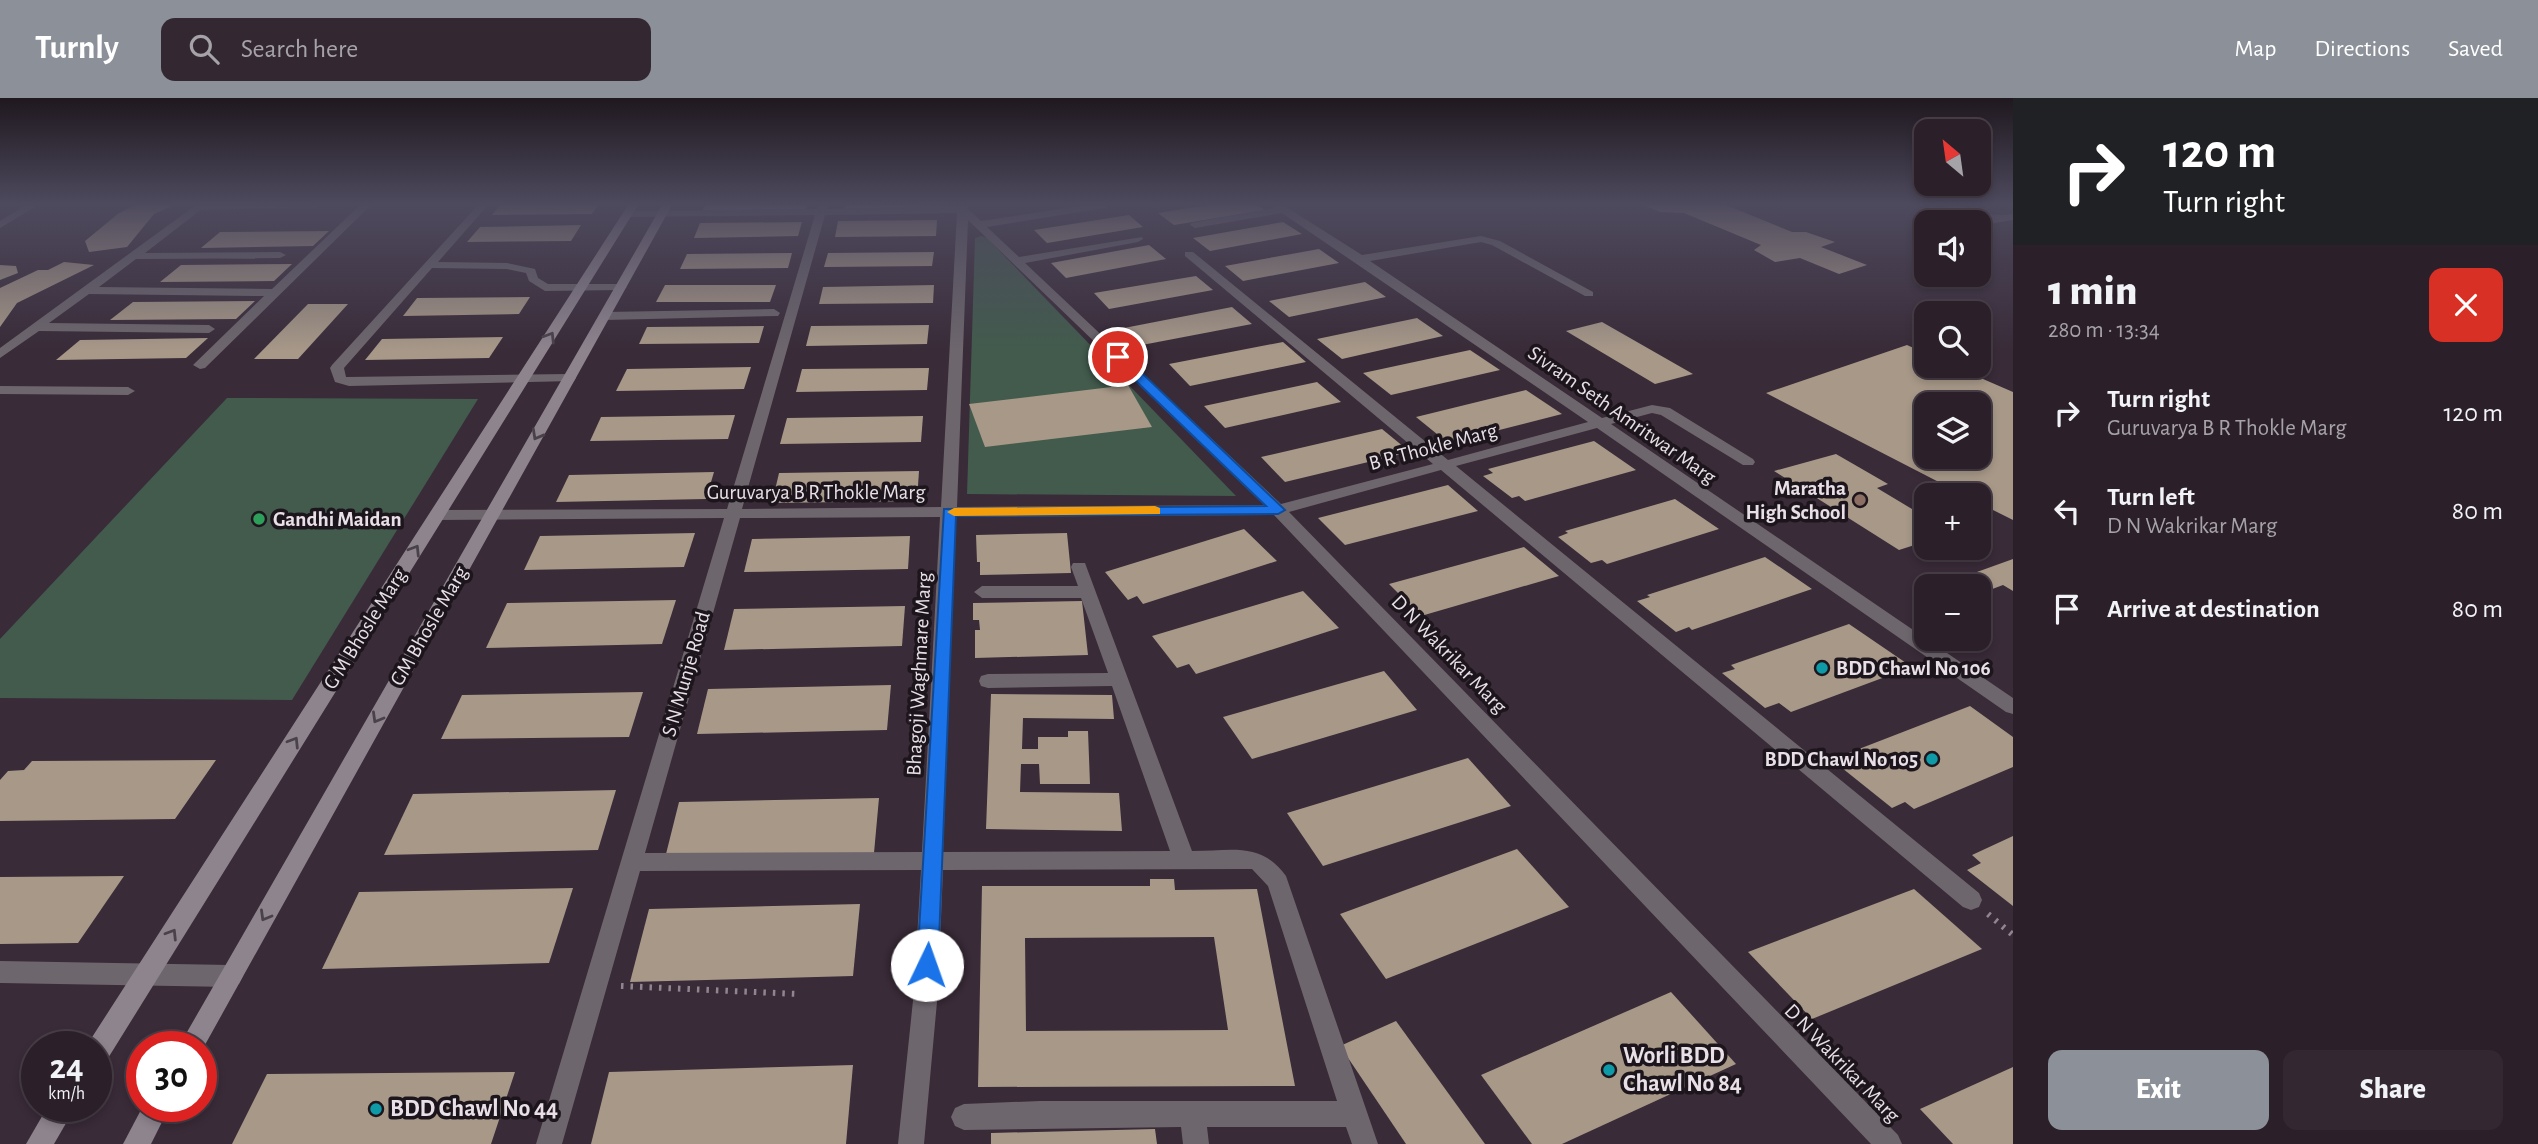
<!DOCTYPE html>
<html lang="en">
<head>
<meta charset="utf-8">
<style>
	body { margin:0; font-family:"Alegreya Sans",sans-serif; background:#332832; color:#f1f3f6; height:100vh; display:flex; flex-direction:column; font-size:26px; white-space:nowrap }
	* { box-sizing:border-box; margin:0 }
	p { font-size:23px; color:#a6a3a8 }
	.icon { flex:none; width:38px; height:38px; fill:none; stroke:currentColor; stroke-width:2; stroke-linecap:round; stroke-linejoin:round }
	.map { position:relative; flex:1; overflow:hidden }
	.details { display:flex; flex-direction:column; background:#2b202a; width:525px }
	.details>* { flex:none }
	.guide { background:#202124; color:#fff; overflow:hidden }
	.needle { width:46px; rotate:331deg }
	.fabs { position:absolute; left:1914px; top:21px; display:grid; gap:14px }
	.fabs a { display:grid; place-items:center; width:77px; height:77px; border-radius:14px; background:#2b202a; box-shadow:0 4px 10px #0003,0 0 0 2px #473e47; font-size:35px }
	.speed { position:absolute; left:21px; top:933px; display:flex; gap:14px; font-size:35px; font-weight:700; text-align:center }
	.speed>* { display:grid; place-content:center; width:91px; height:91px; border-radius:50%; background:#2b202a; box-shadow:0 4px 10px #0003,0 0 0 2px #473e47; line-height:1 }
	.speed small { font-size:18px; font-weight:400 }
	.speed .limit { border:10px solid #d22; background:#fff; color:#111 }
	.pin { position:absolute; display:grid; place-items:center; width:60px; height:60px; color:#fff; margin:-30px; border:4px solid #fff; border-radius:50%; box-shadow:0 2px 7px #0007 }
	.me { position:absolute; width:77px; margin:-38px; rotate:3deg; stroke-linejoin:round; filter:drop-shadow(0 0 5px #0008) }
	.turn { display:flex; align-items:center; gap:24px; height:147px; padding:0 35px; font-size:32px }
	.turn .icon { width:91px; height:91px; stroke-width:2.5 }
	.turn b { display:block; font-size:49px; line-height:60px }
	.round { display:grid; place-items:center; flex:none; width:74px; height:74px; border-radius:14px; background:#332832 }
	.summary { display:flex; align-items:center; justify-content:space-between; height:119px; padding:0 35px }
	h1 { font-size:42px; font-weight:800; line-height:52px }
	.action { display:flex; gap:14px; margin-top:auto; padding:14px 35px }
	.action a { flex:1; height:80px; border-radius:14px; background:#8c9099; color:#fff; font-size:28px; font-weight:800; line-height:80px; text-align:center }
	.action a+a { background:#332832; color:#f1f3f6 }
	ul { padding:0; list-style:none }
	li { display:flex; align-items:center; gap:21px; height:98px; padding:0 35px }
	li div { flex:1 }
	li b { display:block; font-size:26px }
	li em { font-style:normal }
	header { display:flex; align-items:center; gap:42px; box-sizing:border-box; height:98px; padding:0 35px; background:#8c9099; color:#fff }
	header strong { font-size:33px }
	nav { display:flex; gap:38px; margin-inline-start:auto; font-size:24px }
	.search { width:490px; height:63px; background:#332832; display:flex; align-items:center; gap:18px; box-sizing:border-box; padding:0 24px; border-radius:14px; color:#a6a3a8; font-size:26px }
	main { display:flex; flex:1; min-height:0 }
	.map>svg:first-child { display:block }
	.green { fill:#425b4d }
	.building { fill:#a79888; fill-rule:evenodd }
	.lines { fill:none; stroke-linecap:round; stroke-linejoin:round }
	.path { stroke:#918590; stroke-width:6; stroke-dasharray:2.5 7; stroke-linecap:butt }
	.lane { fill:#6d666d; fill-rule:evenodd }
	.street { fill:#6d666d; fill-rule:evenodd }
	.secondary { fill:#8e848e; fill-rule:evenodd }
	.oneway { stroke:#4a424a }
	.route { fill:#1a73e8; stroke:#114b97; stroke-width:2 }
	.slow { fill:#f59e0b }
	.education-dot { fill:#8d6e63; stroke:#1c161c; stroke-width:2.5 }
	.leisure-dot { fill:#2e9e5b; stroke:#1c161c; stroke-width:2.5 }
	.culture-dot { fill:#0f9aa8; stroke:#1c161c; stroke-width:2.5 }
	.labels { text-anchor:middle; dominant-baseline:central; stroke-width:7; stroke-linejoin:round; paint-order:stroke }
	.street-label { font-size:21px; fill:#e8dfe7; stroke:#1c161c }
	.poi-label { font-size:21px; font-weight:bold; fill:#e8dfe7; stroke:#1c161c; text-anchor:end }
	.near-poi-label { font-size:24px; font-weight:bold; fill:#e8dfe7; stroke:#1c161c; text-anchor:start }
</style>
</head>
<body>
<header>
<strong>Turnly</strong>
<div class="search"><svg class="icon" aria-label="search" viewBox="0 0 24 24"><circle cx="10" cy="10" r="6"/><path d="M15 15l6 6"/></svg>Search here</div>
<nav><a>Map</a><a>Directions</a><a>Saved</a></nav>
</header>
<main>
<div class="map">
<svg width="2013" height="1046" viewBox="0 0 2013 1046">
	<rect width="100%" height="100%" fill="#392b38"/>
	<!-- green -->
	<g class="green">
		<polygon points="981,138 987,140 1236,398 967,396 975,140"/>
		<polygon points="227,300 478,301 292,602 0,600 0,541"/>
	</g>
	<!-- building -->
	<g class="building">
		<polygon points="135,107 174,107 154,116 127,149 89,154 85,143 119,115"/>
		<polygon points="500,107 598,107 592,116 492,117"/>
		<polygon points="705,107 807,107 806,111 703,112"/>
		<polygon points="845,107 943,107 943,110 844,111"/>
		<polygon points="1207,107 1257,107 1265,112 1174,127 1158,115"/>
		<polygon points="1643,107 1726,107 1792,134 1806,134 1835,144 1821,149 1867,167 1839,176 1800,160 1775,164 1754,152 1761,147 1684,115 1660,114"/>
		<polygon points="1129,117 1143,129 1047,145 1034,132"/>
		<polygon points="937,122 936,138 835,139 838,123"/>
		<polygon points="802,124 798,138 694,140 700,125"/>
		<polygon points="1283,124 1302,136 1210,153 1193,140"/>
		<polygon points="581,127 571,143 467,144 480,129"/>
		<polygon points="329,133 313,148 201,150 220,134"/>
		<polygon points="1149,147 1166,161 1066,180 1051,165"/>
		<polygon points="1319,151 1339,165 1243,183 1225,168"/>
		<polygon points="934,154 932,168 824,169 828,155"/>
		<polygon points="792,155 788,170 680,171 687,156"/>
		<polygon points="64,164 94,167 17,205 0,229 0,190 38,172 48,172"/>
		<polygon points="292,166 274,183 160,184 181,167"/>
		<polygon points="0,167 16,168 18,175 0,182"/>
		<polygon points="1196,178 1213,192 1109,211 1094,195"/>
		<polygon points="1365,184 1386,199 1289,219 1269,203"/>
		<polygon points="665,187 776,187 770,204 656,204"/>
		<polygon points="934,187 933,205 819,206 823,189"/>
		<polygon points="530,199 519,216 403,218 417,200"/>
		<polygon points="255,203 236,221 110,222 133,204"/>
		<polygon points="308,206 348,206 298,261 254,261"/>
		<polygon points="1232,209 1252,226 1142,247 1124,230"/>
		<polygon points="1417,220 1443,238 1342,261 1317,241"/>
		<polygon points="1602,224 1693,276 1655,286 1566,233"/>
		<polygon points="929,227 927,246 806,248 811,228"/>
		<polygon points="764,228 759,245 639,246 647,229"/>
		<polygon points="503,239 489,260 365,262 382,241"/>
		<polygon points="208,240 186,260 56,262 80,242"/>
		<polygon points="1283,244 1306,264 1190,288 1169,266"/>
		<path d="M 1907,247 L 1927,256 L 1927,268 L 1953,268 L 2013,294 L 2013,422 L 1979,405 L 1979,397 L 1964,397 L 1766,295 ZM 1927,306 L 1979,306 L 1979,359 L 1927,359 Z"/>
		<polygon points="1470,252 1500,272 1391,297 1363,275"/>
		<polygon points="751,269 744,291 616,293 627,271"/>
		<polygon points="929,270 927,292 796,294 802,271"/>
		<polygon points="1317,284 1341,304 1225,330 1204,308"/>
		<polygon points="1128,287 1152,329 985,349 969,306"/>
		<polygon points="1526,292 1562,316 1448,345 1416,319"/>
		<polygon points="735,317 728,341 590,343 601,319"/>
		<polygon points="923,318 921,344 780,346 787,320"/>
		<polygon points="1382,331 1410,354 1285,384 1261,359"/>
		<polygon points="1594,343 1636,372 1525,403 1519,398 1512,400 1483,378 1493,375 1488,371"/>
		<polygon points="1836,356 1888,386 1877,390 1922,417 1927,415 1927,443 1899,452 1774,373"/>
		<polygon points="919,373 917,403 772,405 779,375"/>
		<polygon points="714,374 706,401 556,404 569,377"/>
		<polygon points="1448,387 1478,413 1345,447 1318,420"/>
		<polygon points="1675,401 1719,431 1607,466 1602,462 1591,465 1558,439 1568,435 1565,433"/>
		<polygon points="1244,431 1277,463 1143,506 1137,498 1128,502 1105,474"/>
		<polygon points="695,435 684,469 524,472 540,438"/>
		<polygon points="1067,435 1071,475 980,477 980,464 977,464 976,437"/>
		<polygon points="910,438 908,471 744,474 752,441"/>
		<polygon points="1524,449 1559,478 1421,518 1389,486"/>
		<polygon points="1765,459 1812,491 1692,532 1689,529 1676,534 1637,503 1650,499 1647,497"/>
		<polygon points="2013,461 2013,493 2003,487 1987,493 1963,479"/>
		<polygon points="1303,493 1339,530 1196,576 1189,566 1177,570 1152,538"/>
		<polygon points="676,502 662,546 486,550 507,505"/>
		<polygon points="1082,503 1088,557 975,560 975,532 980,532 979,522 973,522 973,505"/>
		<polygon points="905,508 902,548 724,552 734,511"/>
		<polygon points="1849,526 1912,569 1791,614 1779,605 1765,610 1722,575 1735,571 1731,567"/>
		<polygon points="1384,573 1417,612 1252,661 1223,619"/>
		<polygon points="891,587 887,632 697,636 708,591"/>
		<polygon points="643,594 629,639 441,641 462,597"/>
		<polygon points="991,596 1112,597 1114,621 1023,620 1022,651 1038,651 1038,639 1068,639 1068,633 1088,633 1090,686 1040,686 1039,666 1021,666 1020,694 1119,695 1122,733 986,731"/>
		<polygon points="1970,608 2013,639 2013,669 1914,711 1905,704 1892,710 1842,670 1856,665 1846,656"/>
		<polygon points="1468,660 1511,708 1323,768 1287,715"/>
		<polygon points="216,662 175,721 0,723 0,682 8,673 24,672 32,663"/>
		<polygon points="616,692 598,752 384,757 413,696"/>
		<polygon points="879,700 874,755 665,760 679,704"/>
		<polygon points="2013,738 2013,808 1967,772 1981,765 1972,757"/>
		<polygon points="1517,751 1569,809 1386,881 1340,816"/>
		<polygon points="124,778 78,845 0,846 0,779"/>
		<path d="M 1150,781 L 1174,781 L 1175,792 L 1257,791 L 1295,988 L 978,989 L 982,788 L 1150,788 ZM 1214,839 L 1228,932 L 1026,933 L 1025,840 Z"/>
		<polygon points="573,790 549,865 322,871 359,794"/>
		<polygon points="1914,791 1982,851 1812,921 1748,854"/>
		<polygon points="860,806 853,878 630,884 649,811"/>
		<polygon points="1671,894 1736,966 1562,1046 1532,1046 1481,977"/>
		<polygon points="1396,923 1485,1046 1406,1046 1340,948"/>
		<polygon points="853,967 846,1046 591,1046 609,974"/>
		<polygon points="2013,969 2013,1046 1953,1046 1920,1011"/>
		<polygon points="515,974 491,1046 232,1046 267,976"/>
		<polygon points="1155,1031 1157,1046 991,1046 991,1035"/>
	</g>
	<g class="lines">
		<!-- path -->
		<g class="path">
			<polyline points="1988,816 2013,837"/>
			<polyline points="621,888 798,896"/>
		</g>
		<!-- lane -->
		<polygon class="lane" points="323,107 319,109 197,112 193,110 197,108"/>
		<!-- street -->
		<g class="street">
			<polygon points="26,107 38,107 0,130 0,123"/>
			<polygon points="196,107 207,107 145,155 280,154 286,157 280,160 136,161 99,189 272,191 360,107 371,107 205,270 200,271 193,267 264,198 89,196 49,225 209,227 215,231 209,235 39,233 0,260 0,250"/>
			<polygon points="478,107 488,107 438,164 507,165 535,171 538,180 548,186 621,186 627,189 621,192 545,193 529,183 526,175 507,171 432,170 344,270 346,279 569,276 576,280 574,283 349,288 335,284 330,270 332,267"/>
			<path d="M 818,107 L 828,107 L 827,111 L 968,107 L 968,111 L 981,123 L 1087,107 L 1109,107 L 1104,110 L 987,129 L 1019,159 L 1142,139 L 1143,141 L 1138,144 L 1025,165 L 1281,406 L 1433,366 L 1185,158 L 1185,154 L 1193,154 L 1448,362 L 1588,324 L 1282,115 L 1195,130 L 1190,127 L 1191,125 L 1274,110 L 1272,107 L 1283,107 L 1362,157 L 1481,138 L 1500,143 L 1593,194 L 1593,198 L 1585,198 L 1492,147 L 1481,144 L 1370,163 L 1602,320 L 1652,307 L 1670,310 L 1753,361 L 1755,364 L 1753,367 L 1743,367 L 1661,317 L 1652,315 L 1611,326 L 2013,600 L 2013,616 L 2006,614 L 1597,330 L 1456,368 L 1979,795 L 1982,802 L 1979,809 L 1971,812 L 1963,809 L 1441,372 L 1289,414 L 1898,1037 L 1902,1046 L 1871,1046 L 1274,417 L 956,419 L 943,754 L 1170,753 L 1112,588 L 988,590 L 981,588 L 979,583 L 981,578 L 988,576 L 1108,575 L 1081,500 L 982,500 L 974,494 L 982,488 L 1078,488 L 1071,469 L 1073,465 L 1085,465 L 1192,753 C 1231,753 1261,743 1286,778 L 1378,1046 L 1352,1046 L 1346,1029 L 1207,1029 L 1209,1046 L 1183,1046 L 1181,1029 L 964,1032 L 955,1028 L 951,1019 L 955,1010 L 964,1006 L 1040,1003 L 1337,1003 L 1268,788 L 1252,771 L 943,772 L 938,893 L 924,1046 L 898,1046 L 914,893 L 921,772 L 640,773 L 562,1046 L 536,1046 L 724,420 L 437,422 L 429,417 L 437,412 L 727,411 L 815,117 L 628,119 L 623,116 L 628,113 L 817,111 ZM 957,115 L 941,409 L 742,411 L 825,117 ZM 968,122 L 1264,407 L 957,409 ZM 940,419 L 922,754 L 645,755 L 740,420 Z"/>
			<polygon points="1149,107 1162,107 1157,110"/>
			<path d="M 1940,107 C 1968,105 1983,121 2013,116 L 2013,122 L 1994,125 Z"/>
			<polygon points="774,211 780,215 778,218 605,222 599,218 605,214"/>
			<polygon points="0,288 128,289 135,293 128,297 0,296"/>
			<polygon points="0,863 231,867 239,870 243,878 239,886 231,889 0,885"/>
		</g>
		<!-- secondary -->
		<g class="secondary">
			<polygon points="628,107 638,107 105,965 96,968 96,948 87,947"/>
			<polygon points="662,107 672,107 201,954 201,948 179,948"/>
			<polygon points="48,1008 76,1008 54,1046 26,1046"/>
			<polygon points="143,1008 170,1008 151,1046 123,1046"/>
		</g>
	</g>
	<!-- one-way arrows -->
	<defs><path id="oneway-chevron" d="M-2-3.5L2.5 0L-2 3.5" fill="none" stroke-width="1.6" stroke-linecap="round" stroke-linejoin="round" transform="scale(1.75)"/></defs>
	<g class="oneway">
		<use href="#oneway-chevron" transform="translate(550 239) rotate(-58)"/>
		<use href="#oneway-chevron" transform="translate(537 337) rotate(119)"/>
		<use href="#oneway-chevron" transform="translate(415 452) rotate(-58)"/>
		<use href="#oneway-chevron" transform="translate(377 620) rotate(120)"/>
		<use href="#oneway-chevron" transform="translate(294 644) rotate(-58)"/>
		<use href="#oneway-chevron" transform="translate(265 818) rotate(120)"/>
		<use href="#oneway-chevron" transform="translate(172 836) rotate(-58)"/>
	</g>
	<!-- sky -->
	<linearGradient id="sky" x2="0" y2="1"><stop stop-color="#1f181f"/><stop offset="0.42" stop-color="#4e4a5e"/><stop offset="1" stop-color="#4e4a5e" stop-opacity="0"/></linearGradient>
	<rect width="2013" height="253" fill="url(#sky)"/>
	<!-- route -->
	<polygon class="route" points="1113,256 1122,256 1285,412 1278,416 956,418 938,867 935,874 927,877 920,874 917,867 944,411 1266,408 1113,261"/>
	<!-- slow -->
	<polygon class="slow" points="1155,408 1160,410 1160,416 954,418 947,414 954,410"/>
	<!-- markers -->
	<circle class="education-dot" cx="1860" cy="402" r="7"/>
	<circle class="leisure-dot" cx="259" cy="421" r="7"/>
	<g class="culture-dot">
		<circle cx="1822" cy="570" r="7"/>
		<circle cx="1932" cy="661" r="7"/>
		<circle cx="1609" cy="972" r="7"/>
		<circle cx="376" cy="1011" r="7"/>
	</g>
	<g class="labels">
		<!-- street labels -->
		<g class="street-label">
			<text transform="translate(1622 317) rotate(35)">Sivram Seth Amritwar Marg</text>
			<text transform="translate(1433 349) rotate(-15)">B R Thokle Marg</text>
			<text x="816" y="394">Guruvarya B R Thokle Marg</text>
			<text transform="translate(429 528) rotate(-60)">GM Bhosle Marg</text>
			<text transform="translate(365 531) rotate(-58)">G M Bhosle Marg</text>
			<text transform="translate(1449 556) rotate(46)">D N Wakrikar Marg</text>
			<text transform="translate(686 576) rotate(-74)">S N Munje Road</text>
			<text transform="translate(919 576) rotate(-87)">Bhagoji Waghmare Marg</text>
			<text transform="translate(1842 965) rotate(46)">D N Wakrikar Marg</text>
		</g>
		<!-- poi labels -->
		<g class="poi-label">
			<text x="1846" y="390">Maratha<tspan x="1846" dy="24">High School</tspan></text>
			<text x="273" y="421" text-anchor="start">Gandhi Maidan</text>
			<text x="1836" y="570" text-anchor="start">BDD Chawl No 106</text>
			<text x="1918" y="661">BDD Chawl No 105</text>
		</g>
		<!-- near-poi labels -->
		<g class="near-poi-label">
			<text x="1623" y="958">Worli BDD<tspan x="1623" dy="28">Chawl No 84</tspan></text>
			<text x="390" y="1011">BDD Chawl No 44</text>
		</g>
	</g>
</svg>
<div class="fabs">
<a><svg class="needle" viewBox="-14 -14 28 28"><path d="M0-13l5 13h-10z" fill="#e53935"/><path d="M0 13l5-13h-10z" fill="#a6a3a8"/></svg></a>
<a><svg class="icon" aria-label="sound" viewBox="0 0 24 24"><path d="M4 9h4l5-4v14l-5-4H4zM17 9q2 3 0 6"/></svg></a>
<a><svg class="icon" aria-label="search" viewBox="0 0 24 24"><circle cx="10" cy="10" r="6"/><path d="M15 15l6 6"/></svg></a>
<a><svg class="icon" aria-label="layers" viewBox="0 0 24 24"><path d="M12 4l9 5-9 5-9-5zM3 14l9 5 9-5"/></svg></a>
<a>+</a>
<a>−</a>
</div>
<div class="speed"><div>24<small>km/h</small></div><div class="limit">30</div></div>
<div class="pin" style="left:1118px;top:259px;background:#d93025"><svg class="icon" aria-label="arrive" viewBox="0 0 24 24"><path d="M6 21V4h12l-3 4 3 4H6"/></svg></div>
<svg class="me" style="left:927px;top:867px" viewBox="-20 -20 40 40"><circle r="19" fill="#fff"/><path d="M0-13L10 11 0 6-10 11z" fill="#1a73e8"/></svg>
</div>
<section class="details">
<div class="guide">
<div class="turn"><svg class="icon" aria-label="right" viewBox="0 0 24 24"><path d="M7 20v-9h11M14 6l5 5-5 5"/></svg><div><b>120 m</b>Turn right</div></div>
</div>
<div class="summary"><div><h1>1 min</h1><p>280 m · 13:34</p></div><a class="round" style="background:#d93025;color:#fff"><svg class="icon" aria-label="close" viewBox="0 0 24 24"><path d="M6 6l12 12M18 6L6 18"/></svg></a></div>
<ul>
<li><svg class="icon" aria-label="right" viewBox="0 0 24 24"><path d="M7 20v-9h11M14 6l5 5-5 5"/></svg><div><b>Turn right</b><p>Guruvarya B R Thokle Marg</p></div><em>120 m</em></li>
<li><svg class="icon" aria-label="left" viewBox="0 0 24 24"><path d="M17 20v-9H6M10 6l-5 5 5 5"/></svg><div><b>Turn left</b><p>D N Wakrikar Marg</p></div><em>80 m</em></li>
<li><svg class="icon" aria-label="arrive" viewBox="0 0 24 24"><path d="M6 21V4h12l-3 4 3 4H6"/></svg><div><b>Arrive at destination</b></div><em>80 m</em></li>
</ul>
<div class="action"><a>Exit</a><a>Share</a></div>
</section>
</main>
</body>
</html>
